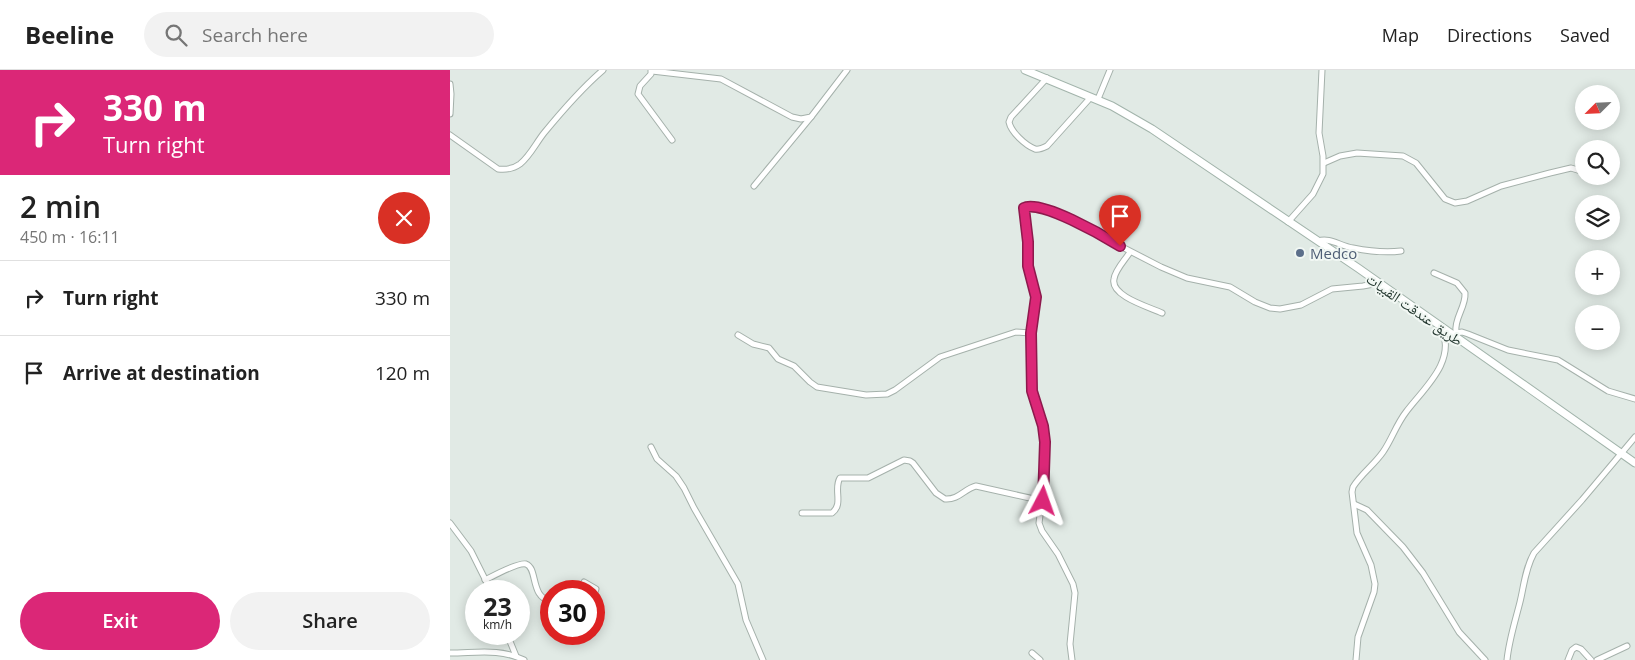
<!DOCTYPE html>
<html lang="en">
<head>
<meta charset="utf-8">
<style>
	body { margin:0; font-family:"Open Sans","Noto Naskh Arabic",sans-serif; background:#f2f2f2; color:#222; height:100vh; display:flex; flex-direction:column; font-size:19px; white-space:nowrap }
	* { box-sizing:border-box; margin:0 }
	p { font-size:16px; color:#767676 }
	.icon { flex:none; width:28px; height:28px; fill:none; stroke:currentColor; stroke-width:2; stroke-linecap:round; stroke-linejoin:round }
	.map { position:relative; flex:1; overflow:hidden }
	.sheet { display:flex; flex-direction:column; background:#fff; width:450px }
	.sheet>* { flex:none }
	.banner { background:#db2777; color:#fff; overflow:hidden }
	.needle { width:32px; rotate:246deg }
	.tools { position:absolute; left:1125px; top:15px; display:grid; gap:10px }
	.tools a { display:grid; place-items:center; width:45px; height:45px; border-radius:50%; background:#fff; box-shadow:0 2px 12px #0003; font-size:25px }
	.speed { position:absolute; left:15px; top:510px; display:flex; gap:10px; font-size:25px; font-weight:700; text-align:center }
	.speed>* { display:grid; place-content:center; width:65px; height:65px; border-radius:50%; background:#fff; box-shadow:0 2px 12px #0003; line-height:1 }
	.speed small { font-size:12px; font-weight:400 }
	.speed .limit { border:8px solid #d22; background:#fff; color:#111 }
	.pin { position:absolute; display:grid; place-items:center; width:42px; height:42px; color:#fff; margin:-51px -21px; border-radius:50% 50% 50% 0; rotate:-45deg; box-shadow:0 0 5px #0007 }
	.pin .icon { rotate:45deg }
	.me { position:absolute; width:55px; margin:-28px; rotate:4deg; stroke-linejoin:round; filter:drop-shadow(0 0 4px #0008) }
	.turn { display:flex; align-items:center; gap:18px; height:105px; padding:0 20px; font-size:22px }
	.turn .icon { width:65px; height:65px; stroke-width:2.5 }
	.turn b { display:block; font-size:35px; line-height:42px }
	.round { display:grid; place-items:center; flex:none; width:52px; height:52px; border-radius:26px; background:#f2f2f2 }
	.head { display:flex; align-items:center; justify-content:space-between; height:85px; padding:0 20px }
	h1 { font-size:30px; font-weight:600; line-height:38px }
	.cta { display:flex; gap:10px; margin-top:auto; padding:10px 20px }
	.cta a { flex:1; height:58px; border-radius:30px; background:#db2777; color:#fff; font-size:20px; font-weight:600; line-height:58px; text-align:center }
	.cta a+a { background:#f2f2f2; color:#222 }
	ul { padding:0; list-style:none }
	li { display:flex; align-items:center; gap:15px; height:75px; padding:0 20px; border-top:1px solid #e0e0e0 }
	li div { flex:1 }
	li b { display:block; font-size:19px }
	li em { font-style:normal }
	header { display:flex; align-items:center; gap:30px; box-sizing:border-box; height:70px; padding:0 25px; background:#fff; border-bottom:1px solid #e0e0e0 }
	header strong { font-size:24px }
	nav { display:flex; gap:28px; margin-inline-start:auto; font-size:18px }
	.search { width:350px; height:45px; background:#f2f2f2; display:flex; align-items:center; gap:12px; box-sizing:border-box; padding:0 18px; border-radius:28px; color:#767676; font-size:19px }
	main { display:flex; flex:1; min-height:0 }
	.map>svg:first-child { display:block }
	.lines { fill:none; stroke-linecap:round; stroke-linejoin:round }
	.minor-casing { stroke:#a5b1ab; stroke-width:7 }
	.secondary-casing { stroke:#a2b4ab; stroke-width:9 }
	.minor { stroke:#fff; stroke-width:5 }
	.secondary { stroke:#fff; stroke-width:7 }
	.route-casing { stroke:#8e194d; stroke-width:12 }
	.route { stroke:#db2777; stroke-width:9 }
	.service-dot { fill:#5c6f8a; stroke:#f1f7f3; stroke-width:2 }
	.labels { text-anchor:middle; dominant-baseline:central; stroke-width:4; stroke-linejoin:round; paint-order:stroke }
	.service-label { font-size:15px; fill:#4e5e75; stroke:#f1f7f3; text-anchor:start }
	.street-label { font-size:15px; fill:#243830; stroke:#f1f7f3 }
</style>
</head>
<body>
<header>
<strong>Beeline</strong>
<div class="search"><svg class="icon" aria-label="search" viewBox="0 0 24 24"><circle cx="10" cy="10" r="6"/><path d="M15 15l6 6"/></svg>Search here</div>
<nav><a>Map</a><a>Directions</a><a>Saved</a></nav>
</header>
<main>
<section class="sheet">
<div class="banner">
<div class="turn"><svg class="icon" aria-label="right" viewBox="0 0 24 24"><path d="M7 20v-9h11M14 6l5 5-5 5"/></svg><div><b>330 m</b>Turn right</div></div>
</div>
<div class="head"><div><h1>2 min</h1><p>450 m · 16:11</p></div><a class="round" style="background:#d93025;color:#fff"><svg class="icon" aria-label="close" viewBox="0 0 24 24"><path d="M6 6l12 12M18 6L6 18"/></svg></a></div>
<ul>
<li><svg class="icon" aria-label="right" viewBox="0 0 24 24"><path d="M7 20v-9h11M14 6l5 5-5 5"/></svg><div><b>Turn right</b></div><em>330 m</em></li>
<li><svg class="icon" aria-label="arrive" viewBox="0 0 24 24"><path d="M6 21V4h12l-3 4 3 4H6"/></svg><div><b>Arrive at destination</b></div><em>120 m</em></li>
</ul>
<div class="cta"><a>Exit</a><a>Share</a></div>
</section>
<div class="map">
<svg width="1185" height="590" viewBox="0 0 1185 590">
	<rect width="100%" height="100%" fill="#e1eae5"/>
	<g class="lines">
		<!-- minor casing -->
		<g class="minor-casing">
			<g id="minor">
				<polyline points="201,0 201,4 190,16 188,24 222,70"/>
				<polyline points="202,1 271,9 342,47 351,49 361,47 397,0"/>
				<path d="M 597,8 L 561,47 L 559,52 C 561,62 575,75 585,79 C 589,80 593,78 597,76 L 641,27"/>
				<polyline points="0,14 1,24 0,44"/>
				<polyline points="648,29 660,0"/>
				<path d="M 0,65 L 48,99 C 56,100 63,99 70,94 C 80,86 86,73 94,63 C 112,41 131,19 153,0"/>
				<polyline points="874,93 890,86 907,83 953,86 966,93 995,129 1005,133 1017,131 1051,116 1100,103 1121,98 1134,102"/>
				<polyline points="1141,106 1146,110"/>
				<polyline points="304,116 361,47"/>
				<polyline points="838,152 863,124 873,104 873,86 869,63 872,0"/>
				<path d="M 868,171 C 880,167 890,176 903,178 C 918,181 936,183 951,181"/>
				<path d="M 680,182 C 675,190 665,200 664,209 C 660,226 699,237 712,243"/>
				<path d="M 984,203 L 1007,213 L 1015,223 C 1016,237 1004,248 1006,262"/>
				<polyline points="1000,264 1012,262 1018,264 1058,280 1108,290 1158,321 1185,329"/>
				<polyline points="288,265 303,274 319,278 328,289 344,296 360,312 367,317 416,325 437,324 445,320 490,287 566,262 581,263"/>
				<polyline points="201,377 207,389 226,406 234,418 244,438 288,514 296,550 313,590"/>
				<polyline points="904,434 917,440 953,477 973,503 1009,562 1035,590"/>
				<path d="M 352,443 L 382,443 C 394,434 383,419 390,408 L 418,408 L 454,390 L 460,391 L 463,393 L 486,423 L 495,429 C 509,430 514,419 526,416 L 593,431"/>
				<polyline points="0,453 21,481 41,521"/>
				<path d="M 35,510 C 43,506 68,492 76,494 C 88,498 80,528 101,531"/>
				<polyline points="134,512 146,519 144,525"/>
				<polyline points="57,564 66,586"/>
				<path d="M 0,583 C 26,583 50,578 74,590"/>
				<polyline points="582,583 590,590"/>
				<polyline points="622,590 620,574 625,523 623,514 608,484 592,461 589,453 594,415 595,372 593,356 582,321 581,263 585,227 578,196 577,161 574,139 579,136 610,145 711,197 737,208 780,217 805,232 820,238 830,239 851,235 882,219 913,216 929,213"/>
				<path d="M 906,590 L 908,567 L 924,522 L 925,514 L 921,495 L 907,463 L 902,422 L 903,417 C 911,404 924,395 933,382 C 942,369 946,355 956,342 C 974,318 1006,292 992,259"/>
				<path d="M 1057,590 C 1059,570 1065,552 1070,532 C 1074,516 1075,499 1084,483 L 1132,430 L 1185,367"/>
				<polyline points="1118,590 1122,580 1126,577 1131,579 1141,590"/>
				<polyline points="1147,590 1177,576"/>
			</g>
		</g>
		<!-- secondary casing -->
		<g class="secondary-casing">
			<polyline id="secondary" points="575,0 662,36 702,59 908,198 1185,393"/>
		</g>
		<!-- minor -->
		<use href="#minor" class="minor"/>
		<!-- secondary -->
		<use href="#secondary" class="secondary"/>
	</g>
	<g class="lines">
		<!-- route casing -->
		<g class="route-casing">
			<path id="route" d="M 593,431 L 595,372 L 593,356 L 582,321 L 581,263 L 586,227 L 578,196 L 578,172 L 574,138 C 590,129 654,166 670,176"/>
		</g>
		<!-- route -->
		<use href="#route" class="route"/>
	</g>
	<!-- markers -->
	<circle class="service-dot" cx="850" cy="183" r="5"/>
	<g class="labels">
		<!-- service labels -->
		<g class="service-label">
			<text x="860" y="183">Medco</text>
		</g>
		<!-- street labels -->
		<g class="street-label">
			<text transform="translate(965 239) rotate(35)">طريق عندقت القبيات</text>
		</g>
	</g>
</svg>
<div class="tools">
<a><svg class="needle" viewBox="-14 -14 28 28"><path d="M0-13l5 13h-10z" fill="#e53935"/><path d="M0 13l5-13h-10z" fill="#767676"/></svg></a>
<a><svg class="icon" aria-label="search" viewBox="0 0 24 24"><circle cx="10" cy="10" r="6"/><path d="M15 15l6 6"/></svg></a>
<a><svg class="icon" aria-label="layers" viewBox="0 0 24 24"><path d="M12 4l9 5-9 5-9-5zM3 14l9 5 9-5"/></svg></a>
<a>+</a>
<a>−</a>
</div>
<div class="speed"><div>23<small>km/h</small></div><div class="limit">30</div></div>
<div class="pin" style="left:670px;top:176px;background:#d93025"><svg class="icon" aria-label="arrive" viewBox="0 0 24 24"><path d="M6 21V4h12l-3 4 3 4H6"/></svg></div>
<svg class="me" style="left:593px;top:431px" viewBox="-20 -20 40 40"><path d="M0-17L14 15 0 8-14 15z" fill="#db2777" stroke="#fff" stroke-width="4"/></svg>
</div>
</main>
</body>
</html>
